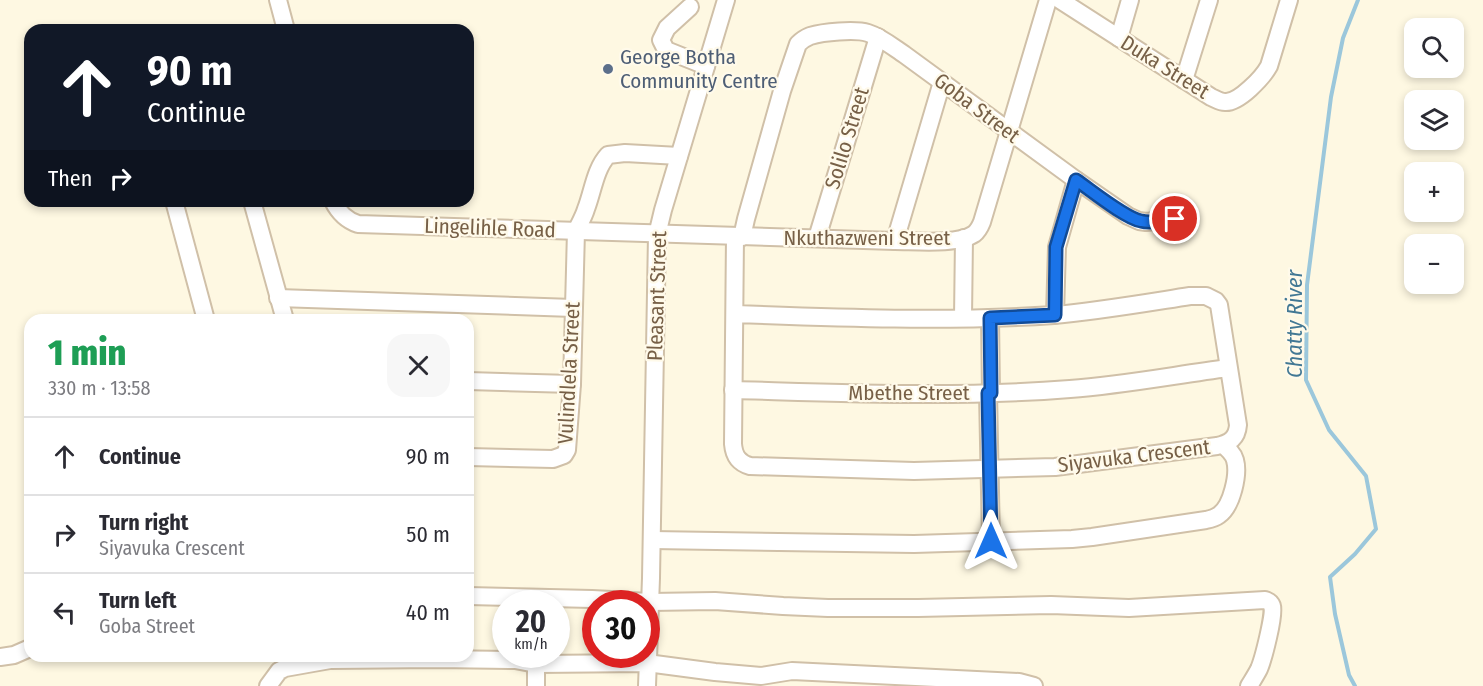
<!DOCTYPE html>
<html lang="en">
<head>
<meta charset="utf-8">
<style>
	body { margin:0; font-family:"Fira Sans Condensed",sans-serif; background:#f7f7f7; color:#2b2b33; height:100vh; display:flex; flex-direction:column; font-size:22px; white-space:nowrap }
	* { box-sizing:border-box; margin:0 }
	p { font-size:20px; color:#7c7c81 }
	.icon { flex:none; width:33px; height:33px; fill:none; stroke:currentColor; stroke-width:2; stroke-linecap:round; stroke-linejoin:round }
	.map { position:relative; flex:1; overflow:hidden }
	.sheet { position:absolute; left:24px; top:314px; width:450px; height:348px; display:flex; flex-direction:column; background:#fff; border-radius:18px; box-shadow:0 3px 9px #0003 }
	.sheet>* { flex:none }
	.guide { position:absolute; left:24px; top:24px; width:450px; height:183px; border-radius:18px; box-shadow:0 3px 9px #0003; background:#111827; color:#fff; overflow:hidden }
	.buttons { position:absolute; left:1404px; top:18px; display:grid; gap:12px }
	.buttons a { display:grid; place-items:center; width:60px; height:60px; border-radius:12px; background:#fff; box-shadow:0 3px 9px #0003; font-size:30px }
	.speed { position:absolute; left:492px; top:590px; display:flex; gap:12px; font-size:30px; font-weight:700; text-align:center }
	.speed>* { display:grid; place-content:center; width:78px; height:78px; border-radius:50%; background:#fff; box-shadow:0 3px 9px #0003; line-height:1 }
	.speed small { font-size:15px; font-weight:400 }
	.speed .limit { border:9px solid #d22; background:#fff; color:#111 }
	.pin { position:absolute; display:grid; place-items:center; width:51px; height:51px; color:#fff; margin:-26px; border:3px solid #fff; border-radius:50%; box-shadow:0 2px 6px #0007 }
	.me { position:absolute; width:66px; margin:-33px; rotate:0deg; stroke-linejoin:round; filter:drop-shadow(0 0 4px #0008) }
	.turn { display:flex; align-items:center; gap:21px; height:126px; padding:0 24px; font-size:27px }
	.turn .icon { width:78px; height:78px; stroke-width:2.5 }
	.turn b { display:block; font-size:42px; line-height:51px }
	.then { display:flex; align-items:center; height:57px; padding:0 24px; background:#0003; gap:12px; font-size:22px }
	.round { display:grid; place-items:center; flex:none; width:63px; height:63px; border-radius:18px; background:#f7f7f7 }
	.overview { display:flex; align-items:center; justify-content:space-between; height:102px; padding:0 24px }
	h1 { font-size:36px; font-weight:800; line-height:45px; color:#1e9e55 }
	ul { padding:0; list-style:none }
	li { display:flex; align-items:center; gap:18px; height:78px; padding:0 24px; border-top:2px solid #e1e1e2 }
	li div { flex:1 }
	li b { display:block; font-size:22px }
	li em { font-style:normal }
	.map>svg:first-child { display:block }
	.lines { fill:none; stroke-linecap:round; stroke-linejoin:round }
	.stream { stroke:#9bc7db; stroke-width:4 }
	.minor-casing { stroke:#d0c0a8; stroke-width:20 }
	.minor { stroke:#fff; stroke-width:16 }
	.route-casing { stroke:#114b97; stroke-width:15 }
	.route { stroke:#1a73e8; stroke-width:10 }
	.service-dot { fill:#5c6f8a; stroke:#fffaea; stroke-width:2 }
	.labels { text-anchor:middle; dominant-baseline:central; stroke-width:4.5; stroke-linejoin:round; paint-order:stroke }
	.service-label { font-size:21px; fill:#4e5e75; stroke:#fffaea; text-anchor:start }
	.street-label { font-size:21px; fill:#776047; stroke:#fffaea }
	.water-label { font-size:22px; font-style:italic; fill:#427894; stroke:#fffaea }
</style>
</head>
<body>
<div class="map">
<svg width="1483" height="686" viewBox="0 0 1483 686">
	<rect width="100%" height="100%" fill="#fef8e2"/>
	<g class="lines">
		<!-- stream -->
		<polyline class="stream" points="1355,686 1349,675 1335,614 1330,577 1355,554 1376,529 1366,476 1329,430 1306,380 1307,285 1331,97 1343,38 1358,0"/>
		<!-- minor casing -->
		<g class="minor-casing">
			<g id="minor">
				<polyline points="278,0 286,30"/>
				<path d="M 1060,0 L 1211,97 C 1216,99 1220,102 1225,102 C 1239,103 1263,77 1269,66 L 1289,0"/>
				<polyline points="690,7 667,28 661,40 666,50 706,66"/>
				<polyline points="1119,38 1130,0"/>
				<polyline points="1184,80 1209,0"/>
				<polyline points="174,201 206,320"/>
				<polyline points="252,201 285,320"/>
				<path d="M 333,201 C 339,213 346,220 358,224 L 895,241 C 915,241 958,245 974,234 C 978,231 980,227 982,222 L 1048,0"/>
				<path d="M 742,237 L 746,219 L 782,91 L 798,44 C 802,40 805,38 810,36 C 823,32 855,29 868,33 C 881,37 893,47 905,55 L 1076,180 L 1128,216 L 1139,221 L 1146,222 L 1175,219"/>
				<polyline points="817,238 878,37"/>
				<polyline points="895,241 942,82"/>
				<polyline points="278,298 573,308"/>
				<path d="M 735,314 C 841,318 948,322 1054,315 C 1099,311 1145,303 1190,296 L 1206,296 L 1216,301 L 1219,305 L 1238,425 C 1237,438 1230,443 1217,446 L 1055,467 L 914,471 L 750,466 C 739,463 734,456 733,444 L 735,237"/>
				<polyline points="1055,315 1057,247 1076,180"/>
				<polyline points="963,318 964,238"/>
				<polyline points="990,318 991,393"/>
				<polyline points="468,381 572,384"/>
				<path d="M 733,390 C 845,393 958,398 1070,389 C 1123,385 1175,375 1228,368"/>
				<polyline points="988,393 991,541"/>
				<path d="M 468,457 L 553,459 L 564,455 L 567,450 L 572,384 L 576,231 C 580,223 584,216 586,209 C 593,191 595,169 608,155 L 625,153 L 679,156"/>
				<path d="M 652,540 L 914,544 L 1072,539 L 1092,537 L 1206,520 C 1211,519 1215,518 1219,515 C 1232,506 1239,474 1235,460 C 1233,453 1228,449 1223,445"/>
				<path d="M 468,596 L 592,599 L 650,602 L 715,601 L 783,606 L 828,608 L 918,608 L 1051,605 L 1129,608 L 1265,600 C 1269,602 1270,601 1272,606 C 1275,614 1263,660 1259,669 C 1256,675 1252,681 1249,686"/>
				<polyline points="0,657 14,655 30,648"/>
				<polyline points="536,664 536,686"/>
				<polyline points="268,686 279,671 285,668 330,660 437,659 515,660 536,664 647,663 715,672 761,676 792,671 1019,682 1034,686"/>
				<polyline points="647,686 651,578 657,235 663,210 726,0"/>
			</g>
		</g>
		<!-- minor -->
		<use href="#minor" class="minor"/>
	</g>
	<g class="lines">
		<!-- route casing -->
		<g class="route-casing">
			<path id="route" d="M 991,541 L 988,393 L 991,393 L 990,318 L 1055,315 L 1056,247 L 1076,180 C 1092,191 1125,218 1141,221 C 1152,224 1165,220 1175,219"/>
		</g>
		<!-- route -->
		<use href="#route" class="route"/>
	</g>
	<!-- markers -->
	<circle class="service-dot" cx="608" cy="69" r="6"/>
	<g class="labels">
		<!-- service labels -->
		<g class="service-label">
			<text x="620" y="57">George Botha<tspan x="620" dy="24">Community Centre</tspan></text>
		</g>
		<!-- street labels -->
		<g class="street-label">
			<text transform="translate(1165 67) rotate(32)">Duka Street</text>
			<text transform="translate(977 108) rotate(37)">Goba Street</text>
			<text transform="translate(847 138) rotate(-73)">Solilo Street</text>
			<text transform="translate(490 228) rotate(2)">Lingelihle Road</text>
			<text x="867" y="238">Nkuthazweni Street</text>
			<text transform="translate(657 296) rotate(-88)">Pleasant Street</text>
			<text transform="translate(569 373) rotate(-87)">Vulindlela Street</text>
			<text x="909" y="393">Mbethe Street</text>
			<text transform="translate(1134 456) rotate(-7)">Siyavuka Crescent</text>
		</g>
		<!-- water labels -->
		<g class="water-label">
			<text transform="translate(1294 324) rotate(-90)">Chatty River</text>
		</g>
	</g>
</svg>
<div class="buttons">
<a><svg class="icon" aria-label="search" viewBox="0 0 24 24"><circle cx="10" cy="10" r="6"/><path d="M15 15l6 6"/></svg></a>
<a><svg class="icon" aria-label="layers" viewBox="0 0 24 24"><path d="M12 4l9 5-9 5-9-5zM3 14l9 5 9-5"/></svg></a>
<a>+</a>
<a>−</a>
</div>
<div class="speed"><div>20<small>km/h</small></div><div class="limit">30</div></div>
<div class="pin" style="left:1175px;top:219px;background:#d93025"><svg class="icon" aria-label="arrive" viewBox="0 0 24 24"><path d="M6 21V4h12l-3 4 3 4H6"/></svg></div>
<svg class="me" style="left:991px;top:541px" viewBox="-20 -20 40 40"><path d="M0-17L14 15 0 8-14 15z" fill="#1a73e8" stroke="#fff" stroke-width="4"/></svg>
<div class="guide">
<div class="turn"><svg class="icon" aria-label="ahead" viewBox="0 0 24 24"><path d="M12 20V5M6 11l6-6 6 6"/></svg><div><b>90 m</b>Continue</div></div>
<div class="then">Then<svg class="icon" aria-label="right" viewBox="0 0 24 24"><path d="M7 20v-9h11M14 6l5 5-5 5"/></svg></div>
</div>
<section class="sheet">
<div class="overview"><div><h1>1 min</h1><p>330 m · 13:58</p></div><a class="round"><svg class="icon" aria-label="close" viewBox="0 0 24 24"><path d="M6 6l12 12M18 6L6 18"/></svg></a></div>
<ul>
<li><svg class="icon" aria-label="ahead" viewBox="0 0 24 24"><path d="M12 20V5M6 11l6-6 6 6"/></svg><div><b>Continue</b></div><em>90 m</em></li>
<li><svg class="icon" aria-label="right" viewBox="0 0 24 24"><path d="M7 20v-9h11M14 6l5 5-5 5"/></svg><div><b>Turn right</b><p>Siyavuka Crescent</p></div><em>50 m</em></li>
<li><svg class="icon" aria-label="left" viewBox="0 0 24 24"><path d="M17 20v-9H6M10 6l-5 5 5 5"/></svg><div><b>Turn left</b><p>Goba Street</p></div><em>40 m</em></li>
</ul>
</section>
</div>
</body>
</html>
